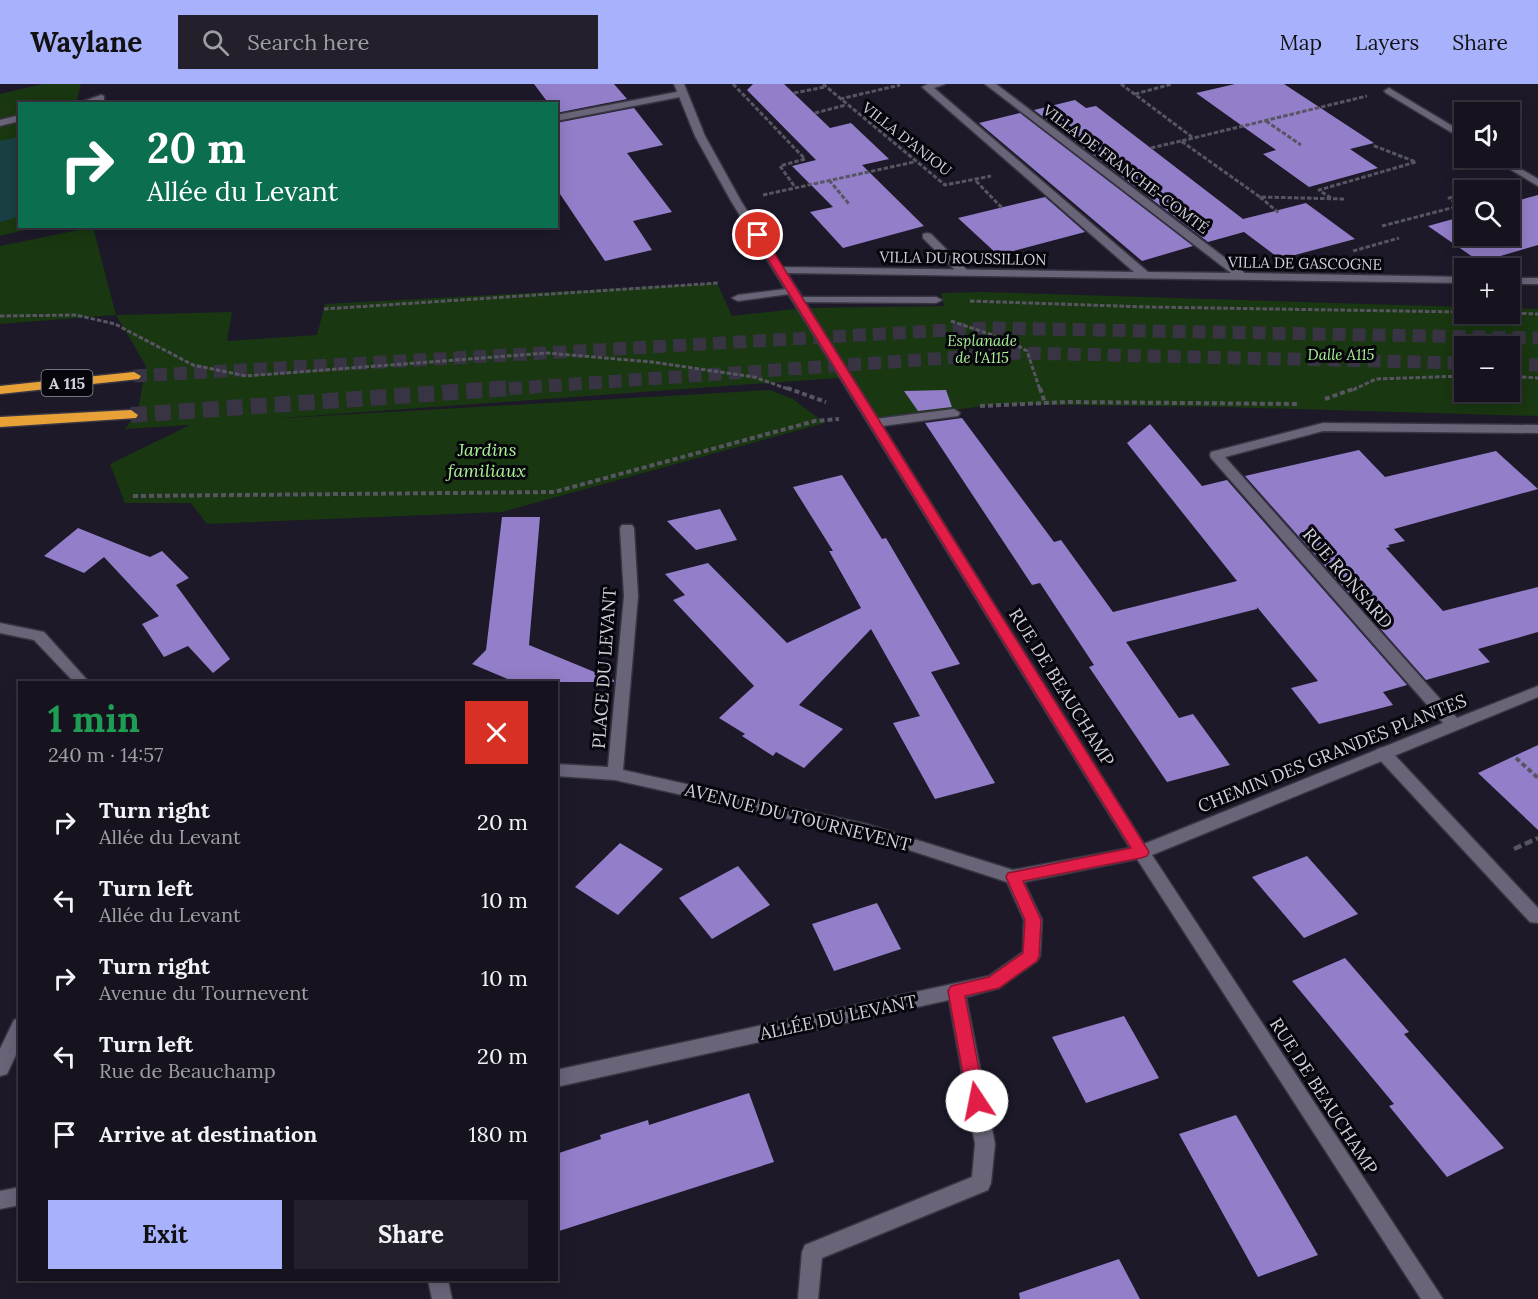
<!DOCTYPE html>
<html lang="en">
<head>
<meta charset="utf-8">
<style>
	body { margin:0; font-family:Lora,serif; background:#23202c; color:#f1f3f6; height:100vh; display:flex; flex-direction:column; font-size:22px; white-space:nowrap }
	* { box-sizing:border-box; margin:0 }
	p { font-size:20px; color:#9e9ea4 }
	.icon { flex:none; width:33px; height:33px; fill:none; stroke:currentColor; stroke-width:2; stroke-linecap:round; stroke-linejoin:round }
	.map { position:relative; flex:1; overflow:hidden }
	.panel { position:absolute; left:18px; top:597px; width:540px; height:600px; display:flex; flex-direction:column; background:#16131f; border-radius:0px; box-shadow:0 3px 15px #0003,0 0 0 2px #35323d }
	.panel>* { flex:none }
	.banner { position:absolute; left:18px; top:18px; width:540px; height:126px; border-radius:0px; box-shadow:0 3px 15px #0003,0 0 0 2px #35323d; background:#0b6e4f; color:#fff; overflow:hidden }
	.buttons { position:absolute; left:1454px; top:18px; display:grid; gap:12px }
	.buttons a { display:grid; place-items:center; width:66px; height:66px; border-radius:0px; background:#16131f; box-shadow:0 3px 15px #0003,0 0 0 2px #35323d; font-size:30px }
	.pin { position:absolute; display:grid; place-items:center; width:51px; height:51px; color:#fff; margin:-26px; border:3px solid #fff; border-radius:50%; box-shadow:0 2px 6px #0007 }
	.me { position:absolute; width:66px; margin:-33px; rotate:349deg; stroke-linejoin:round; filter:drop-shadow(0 0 4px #0008) }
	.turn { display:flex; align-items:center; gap:21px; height:126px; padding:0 30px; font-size:27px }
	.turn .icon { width:78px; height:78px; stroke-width:2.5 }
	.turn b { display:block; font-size:42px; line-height:51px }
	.round { display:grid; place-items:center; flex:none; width:63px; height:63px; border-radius:0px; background:#23202c }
	.head { display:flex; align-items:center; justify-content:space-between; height:102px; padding:0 30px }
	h1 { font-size:36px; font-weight:700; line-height:45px; color:#1e9e55 }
	.button { display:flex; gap:12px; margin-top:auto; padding:12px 30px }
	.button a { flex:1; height:69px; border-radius:0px; background:#a7b1fc; color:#111; font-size:24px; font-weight:700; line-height:69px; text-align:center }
	.button a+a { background:#23202c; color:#f1f3f6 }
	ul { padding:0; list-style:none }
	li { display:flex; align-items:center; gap:18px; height:78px; padding:0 30px }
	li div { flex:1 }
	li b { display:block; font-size:22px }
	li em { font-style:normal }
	header { display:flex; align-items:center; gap:36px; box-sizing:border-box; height:84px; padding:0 30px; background:#a7b1fc; color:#111 }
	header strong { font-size:28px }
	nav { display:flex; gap:33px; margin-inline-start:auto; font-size:21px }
	.search { width:420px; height:54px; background:#23202c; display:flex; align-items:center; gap:15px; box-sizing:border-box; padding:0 21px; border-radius:0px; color:#9e9ea4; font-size:22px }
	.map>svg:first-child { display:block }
	.green { fill:#193710; fill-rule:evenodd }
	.water { fill:#194145 }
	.building { fill:#937ec9 }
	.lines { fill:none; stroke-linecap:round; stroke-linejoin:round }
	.motorway-tunnel-far1 { stroke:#383444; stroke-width:13; stroke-dasharray:13 7; stroke-linecap:butt }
	.motorway-tunnel { stroke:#383444; stroke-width:16; stroke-dasharray:16 8; stroke-linecap:butt }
	.service-casing { stroke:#383542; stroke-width:3 }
	.minor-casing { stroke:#383542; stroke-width:3 }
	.motorway-casing { stroke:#383542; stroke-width:3 }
	.path-far2 { stroke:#585563; stroke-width:3; stroke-dasharray:4.5 2; stroke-linecap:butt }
	.path-far1 { stroke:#585563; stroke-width:4; stroke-dasharray:5 3; stroke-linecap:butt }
	.path { stroke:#585563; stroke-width:4.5; stroke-dasharray:8 4; stroke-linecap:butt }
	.service { fill:#696478; fill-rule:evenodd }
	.minor { fill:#696478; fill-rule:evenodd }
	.motorway { fill:#e7a136; fill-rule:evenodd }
	.route { fill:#e11d48; stroke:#92132f; stroke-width:1.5 }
	.labels { text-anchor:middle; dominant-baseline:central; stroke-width:6; stroke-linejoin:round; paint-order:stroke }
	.far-street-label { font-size:15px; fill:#d2d0db; stroke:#07060c }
	.far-park-label { font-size:15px; font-style:italic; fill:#aaf295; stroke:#07060c }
	.shield { fill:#07060c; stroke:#95939d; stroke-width:1.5 }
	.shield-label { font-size:16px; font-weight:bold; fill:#d2d0db }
	.park-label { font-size:18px; font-style:italic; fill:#aaf295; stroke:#07060c }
	.street-label { font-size:18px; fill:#d2d0db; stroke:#07060c }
</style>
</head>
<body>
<header>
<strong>Waylane</strong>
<div class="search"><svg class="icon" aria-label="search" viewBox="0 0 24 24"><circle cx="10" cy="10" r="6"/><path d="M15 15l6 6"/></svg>Search here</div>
<nav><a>Map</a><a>Layers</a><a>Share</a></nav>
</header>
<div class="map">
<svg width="1538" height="1215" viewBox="0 0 1538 1215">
	<rect width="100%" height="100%" fill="#1d1929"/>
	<!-- green -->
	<g class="green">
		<polygon points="43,0 81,0 76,19 20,20 20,142 38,143 0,152 0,10"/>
		<path d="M 93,143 L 116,231 L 232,228 L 227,257 L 317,251 L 325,220 L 717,199 L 732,232 L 804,224 L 944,222 L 941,209 L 982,208 L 1464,223 L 1464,230 L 1509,230 L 1509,224 L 1538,225 L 1538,332 L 1223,323 L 999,320 L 878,336 L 851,293 L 268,335 L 770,306 L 793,315 L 825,339 L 502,428 L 207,440 L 191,419 L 125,419 L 110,380 L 190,341 L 125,345 L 138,326 L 146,282 L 116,231 L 0,240 L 0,162 ZM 1464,262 L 1509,262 L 1509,308 L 1464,308 Z"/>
	</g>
	<!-- water -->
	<polygon class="water" points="19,53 19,120 15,134 0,138 0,57"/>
	<!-- building -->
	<g class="building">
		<polygon points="534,0 614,0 627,15 556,29 556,20 549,20"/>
		<polygon points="753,0 784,0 830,44 851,39 889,75 862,81 924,142 843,164 810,128 833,123 792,82 816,76 747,6"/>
		<polygon points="1235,0 1284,0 1374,59 1350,65 1378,84 1309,103 1263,70 1276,66 1196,9"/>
		<polygon points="1075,16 1086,24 1096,22 1243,135 1306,119 1355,155 1280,175 1244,148 1208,158 1034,26"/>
		<polygon points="634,24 663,61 627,69 672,128 633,137 652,166 605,177 556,104 556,39"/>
		<polygon points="1020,29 1193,162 1142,177 979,39"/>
		<polygon points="1538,111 1538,161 1480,178 1428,142 1464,132 1464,152 1509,152 1509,119"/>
		<polygon points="1045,113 1085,148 998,171 958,134"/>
		<polygon points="946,306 952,323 918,327 904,307"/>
		<polygon points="962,334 1054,458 1061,456 1113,528 1237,497 1127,359 1150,340 1202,402 1227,396 1407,601 1383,608 1393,621 1319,640 1291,604 1318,597 1257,523 1257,525 1126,558 1179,634 1193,630 1230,681 1167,698 1089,583 1094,581 1040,499 1032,501 925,339"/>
		<polygon points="1359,366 1385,393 1496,367 1538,405 1394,445 1405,457 1388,461 1390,463 1386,464 1443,527 1538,503 1538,548 1478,565 1490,578 1426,596 1245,392"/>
		<polygon points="842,391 882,455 886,454 960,580 931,588 995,699 935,715 893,639 920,632 871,545 799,621 843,645 804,684 776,668 773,672 742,652 745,650 719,634 754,602 673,516 685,511 665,490 708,479 787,559 861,524 829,467 833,467 793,403"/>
		<polygon points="720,425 737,456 696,466 667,437"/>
		<polygon points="502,433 540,433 529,561 614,596 614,598 515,598 472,580 486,566"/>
		<polygon points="78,444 150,473 162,467 189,494 176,501 230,575 213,589 188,562 164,573 142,540 159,532 104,473 84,489 44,472"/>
		<polygon points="1538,661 1538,746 1478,689"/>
		<polygon points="620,759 663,785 618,831 575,803"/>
		<polygon points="1307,772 1358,830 1304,854 1252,793"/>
		<polygon points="738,782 770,821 712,855 679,814"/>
		<polygon points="877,819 901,865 834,887 812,840"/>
		<polygon points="1345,874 1409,948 1404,950 1504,1064 1447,1093 1389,1022 1394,1020 1292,897"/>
		<polygon points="1124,932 1159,994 1086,1019 1052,953"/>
		<polygon points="749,1009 774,1078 556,1148 556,1070 601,1055 600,1051 648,1036 649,1041"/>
		<polygon points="1236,1031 1318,1171 1258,1193 1179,1050"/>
		<polygon points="1119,1175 1140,1215 1020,1215 1019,1209"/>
	</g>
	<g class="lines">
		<!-- motorway-tunnel-far1 -->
		<g class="motorway-tunnel-far1">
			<polyline points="1509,280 1538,281"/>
			<polyline points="134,292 986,244 1538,254"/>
			<polyline points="489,306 1019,269 1464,279"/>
		</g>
		<!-- motorway-tunnel -->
		<polyline class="motorway-tunnel" points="131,331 511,304"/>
		<!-- service casing -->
		<g class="service-casing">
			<g id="service">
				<polygon points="682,7 685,8 685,12 556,37 556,31"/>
				<polygon points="101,11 104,12 104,16 92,20 76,20"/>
				<polygon points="20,31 20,37 0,42 0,36"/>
				<polygon points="927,149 931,150 968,187 968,191 960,191 923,154 923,150"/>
				<polygon points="793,204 799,207 797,209 738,217 732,214 738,211"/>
				<polygon points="798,213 936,213 942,216 936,219 794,218 792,216"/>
				<polygon points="954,325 960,329 958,332 875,343 869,339 875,335"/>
				<polygon points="1383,663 1389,665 1538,824 1538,839 1530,838 1377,673 1375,669 1377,665"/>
			</g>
		</g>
		<!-- minor casing -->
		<g class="minor-casing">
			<g id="minor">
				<polygon points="674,0 684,0 705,52 741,117 782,183 1134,188 922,3 928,0 945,0 934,4 1148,188 1231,189 985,0 996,0 1245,189 1464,193 1464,199 787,189 1144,760 1443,639 1211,374 1210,371 1211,368 1323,339 1538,341 1538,349 1323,347 1225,373 1457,634 1538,602 1538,613 1152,771 1443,1215 1421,1215 1137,775 1024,798 1042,836 1040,872 1037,877 999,904 966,913 995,1060 991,1099 988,1106 822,1174 818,1215 798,1215 802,1168 805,1161 972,1093 975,1060 949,916 556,1003 556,986 989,892 1023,868 1024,836 1007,798 866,752 615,696 556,692 556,680 608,683 624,512 620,444 622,441 632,441 634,444 638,512 623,686 866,740 1013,786 1130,764 731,117 695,52"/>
				<polygon points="1389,4 1464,49 1464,56 1386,9 1384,7"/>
				<polygon points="1491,74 1502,74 1538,95 1538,102"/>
				<rect x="1509" y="194" width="29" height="6"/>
				<polygon points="0,539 44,548 89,598 74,598 34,556 0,549"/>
				<polygon points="20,934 20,962 7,990 0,992 0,965 14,936"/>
				<polygon points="20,1103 20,1121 0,1125 0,1107"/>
				<polygon points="428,1196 448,1196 452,1215 432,1215"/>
			</g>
		</g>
		<!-- motorway casing -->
		<g class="motorway-casing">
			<g id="motorway">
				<polygon points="134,288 141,292 139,295 0,310 0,302"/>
				<polygon points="131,326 138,331 136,334 0,343 0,333"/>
			</g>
		</g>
		<!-- path-far2 -->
		<g class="path-far2">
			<polyline points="733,0 805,75 780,82 795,103"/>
			<polyline points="823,0 945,101 991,92"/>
			<polyline points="1121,0 1192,53"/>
			<polyline points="794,9 825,3"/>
			<polyline points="1135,10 1172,0"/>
			<polyline points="840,15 900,1"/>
			<polyline points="815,29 846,21"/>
			<polyline points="1266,37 1301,61"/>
			<polyline points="1151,64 1181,57"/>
			<polyline points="829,96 849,120"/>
			<polyline points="976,97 1003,125"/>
			<polyline points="1478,106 1495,102"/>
			<polyline points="763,111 914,78"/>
			<polyline points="1260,113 1279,129"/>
			<polyline points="1331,114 1319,106 1416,78 1372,61"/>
			<polyline points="1344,115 1260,113 1181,57 1367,12"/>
			<polyline points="1382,142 1459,122 1449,114 1464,110"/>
			<polyline points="1353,167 1399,154"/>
			<polyline points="970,217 1148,223 1464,228"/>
			<polyline points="324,225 718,199"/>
			<polyline points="1509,229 1538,230"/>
			<polyline points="0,232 76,231 115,240 193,281 246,292 547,269 652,278 754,293 791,306"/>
			<polyline points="951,237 1010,257 1027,267 1040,306"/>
			<polyline points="1509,292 1538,294"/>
			<polyline points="1353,306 1376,295 1464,292"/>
		</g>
		<!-- path-far1 -->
		<g class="path-far1">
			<polyline points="787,304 826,318"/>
			<polyline points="1040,304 1045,319"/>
			<polyline points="1325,315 1356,304"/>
			<polyline points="980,322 1068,318 1300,320"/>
			<polyline points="133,412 554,408 815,337 839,335"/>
			<polyline points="1516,674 1538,694"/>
		</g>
		<!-- path -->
		<polyline class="path" points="1514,765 1538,754"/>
		<!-- service -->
		<use href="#service" class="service"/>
		<!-- minor -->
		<use href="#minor" class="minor"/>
		<!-- motorway -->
		<use href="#motorway" class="motorway"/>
	</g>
	<!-- route -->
	<polygon class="route" points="758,148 763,151 1149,768 1147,772 1141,774 1023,797 1041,836 1039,872 1037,877 999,904 965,912 985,1017 983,1022 977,1024 971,1022 968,1017 948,907 951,902 989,893 1023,869 1025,836 1006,793 1008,789 1131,764 753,151"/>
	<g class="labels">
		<!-- far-street labels -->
		<g class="far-street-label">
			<text transform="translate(907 55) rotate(38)">VILLA D'ANJOU</text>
			<text transform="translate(1126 85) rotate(37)">VILLA DE FRANCHE-COMTÉ</text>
			<text transform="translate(963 174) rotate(1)">VILLA DU ROUSSILLON</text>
			<text transform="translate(1305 179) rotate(1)">VILLA DE GASCOGNE</text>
		</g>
		<!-- far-park labels -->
		<g class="far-park-label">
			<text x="982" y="256">Esplanade<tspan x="982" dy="17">de l'A115</tspan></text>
			<text x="1341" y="270">Dalle A115</text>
		</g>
		<!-- shield labels -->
		<rect class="shield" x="41.5" y="286" width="51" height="26" rx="4.5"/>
		<g class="shield-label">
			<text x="67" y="299">A 115</text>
		</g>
		<!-- park labels -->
		<g class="park-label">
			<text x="487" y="365">Jardins<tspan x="487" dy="21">familiaux</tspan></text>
		</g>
		<!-- street labels -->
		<g class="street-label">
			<text transform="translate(1348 494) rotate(49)">RUE RONSARD</text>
			<text transform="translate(604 584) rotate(-86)">PLACE DU LEVANT</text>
			<text transform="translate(1062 603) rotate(58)">RUE DE BEAUCHAMP</text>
			<text transform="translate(1332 669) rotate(-22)">CHEMIN DES GRANDES PLANTES</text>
			<text transform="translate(798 733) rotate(14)">AVENUE DU TOURNEVENT</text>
			<text transform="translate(838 933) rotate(-12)">ALLÉE DU LEVANT</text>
			<text transform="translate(1324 1012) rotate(57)">RUE DE BEAUCHAMP</text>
		</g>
	</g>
</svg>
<div class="buttons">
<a><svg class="icon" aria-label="sound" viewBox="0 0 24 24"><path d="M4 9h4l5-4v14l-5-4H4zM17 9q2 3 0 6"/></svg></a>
<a><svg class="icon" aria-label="search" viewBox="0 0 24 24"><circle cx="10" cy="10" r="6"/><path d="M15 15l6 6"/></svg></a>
<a>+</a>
<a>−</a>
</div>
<div class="pin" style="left:758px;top:151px;background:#d93025"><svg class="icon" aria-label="arrive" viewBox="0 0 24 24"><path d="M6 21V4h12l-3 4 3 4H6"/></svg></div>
<svg class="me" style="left:977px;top:1017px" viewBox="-20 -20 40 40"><circle r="19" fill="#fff"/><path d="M0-13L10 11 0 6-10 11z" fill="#e11d48"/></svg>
<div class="banner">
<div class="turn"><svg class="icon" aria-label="right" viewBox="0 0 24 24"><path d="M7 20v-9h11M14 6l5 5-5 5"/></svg><div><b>20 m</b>Allée du Levant</div></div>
</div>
<section class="panel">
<div class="head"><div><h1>1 min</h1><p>240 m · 14:57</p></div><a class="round" style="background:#d93025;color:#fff"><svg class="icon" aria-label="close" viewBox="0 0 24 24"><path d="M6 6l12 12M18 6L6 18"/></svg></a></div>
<ul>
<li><svg class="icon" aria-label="right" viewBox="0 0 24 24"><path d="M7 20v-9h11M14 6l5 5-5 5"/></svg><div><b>Turn right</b><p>Allée du Levant</p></div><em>20 m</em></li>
<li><svg class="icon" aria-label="left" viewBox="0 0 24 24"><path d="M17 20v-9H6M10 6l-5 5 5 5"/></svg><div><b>Turn left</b><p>Allée du Levant</p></div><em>10 m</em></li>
<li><svg class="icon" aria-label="right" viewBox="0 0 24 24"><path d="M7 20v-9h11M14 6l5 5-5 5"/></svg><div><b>Turn right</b><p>Avenue du Tournevent</p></div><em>10 m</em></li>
<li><svg class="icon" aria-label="left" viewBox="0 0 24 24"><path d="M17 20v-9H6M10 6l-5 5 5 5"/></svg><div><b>Turn left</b><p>Rue de Beauchamp</p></div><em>20 m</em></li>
<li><svg class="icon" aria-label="arrive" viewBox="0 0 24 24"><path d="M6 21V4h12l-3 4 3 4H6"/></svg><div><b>Arrive at destination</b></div><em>180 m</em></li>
</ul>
<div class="button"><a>Exit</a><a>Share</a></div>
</section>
</div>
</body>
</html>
